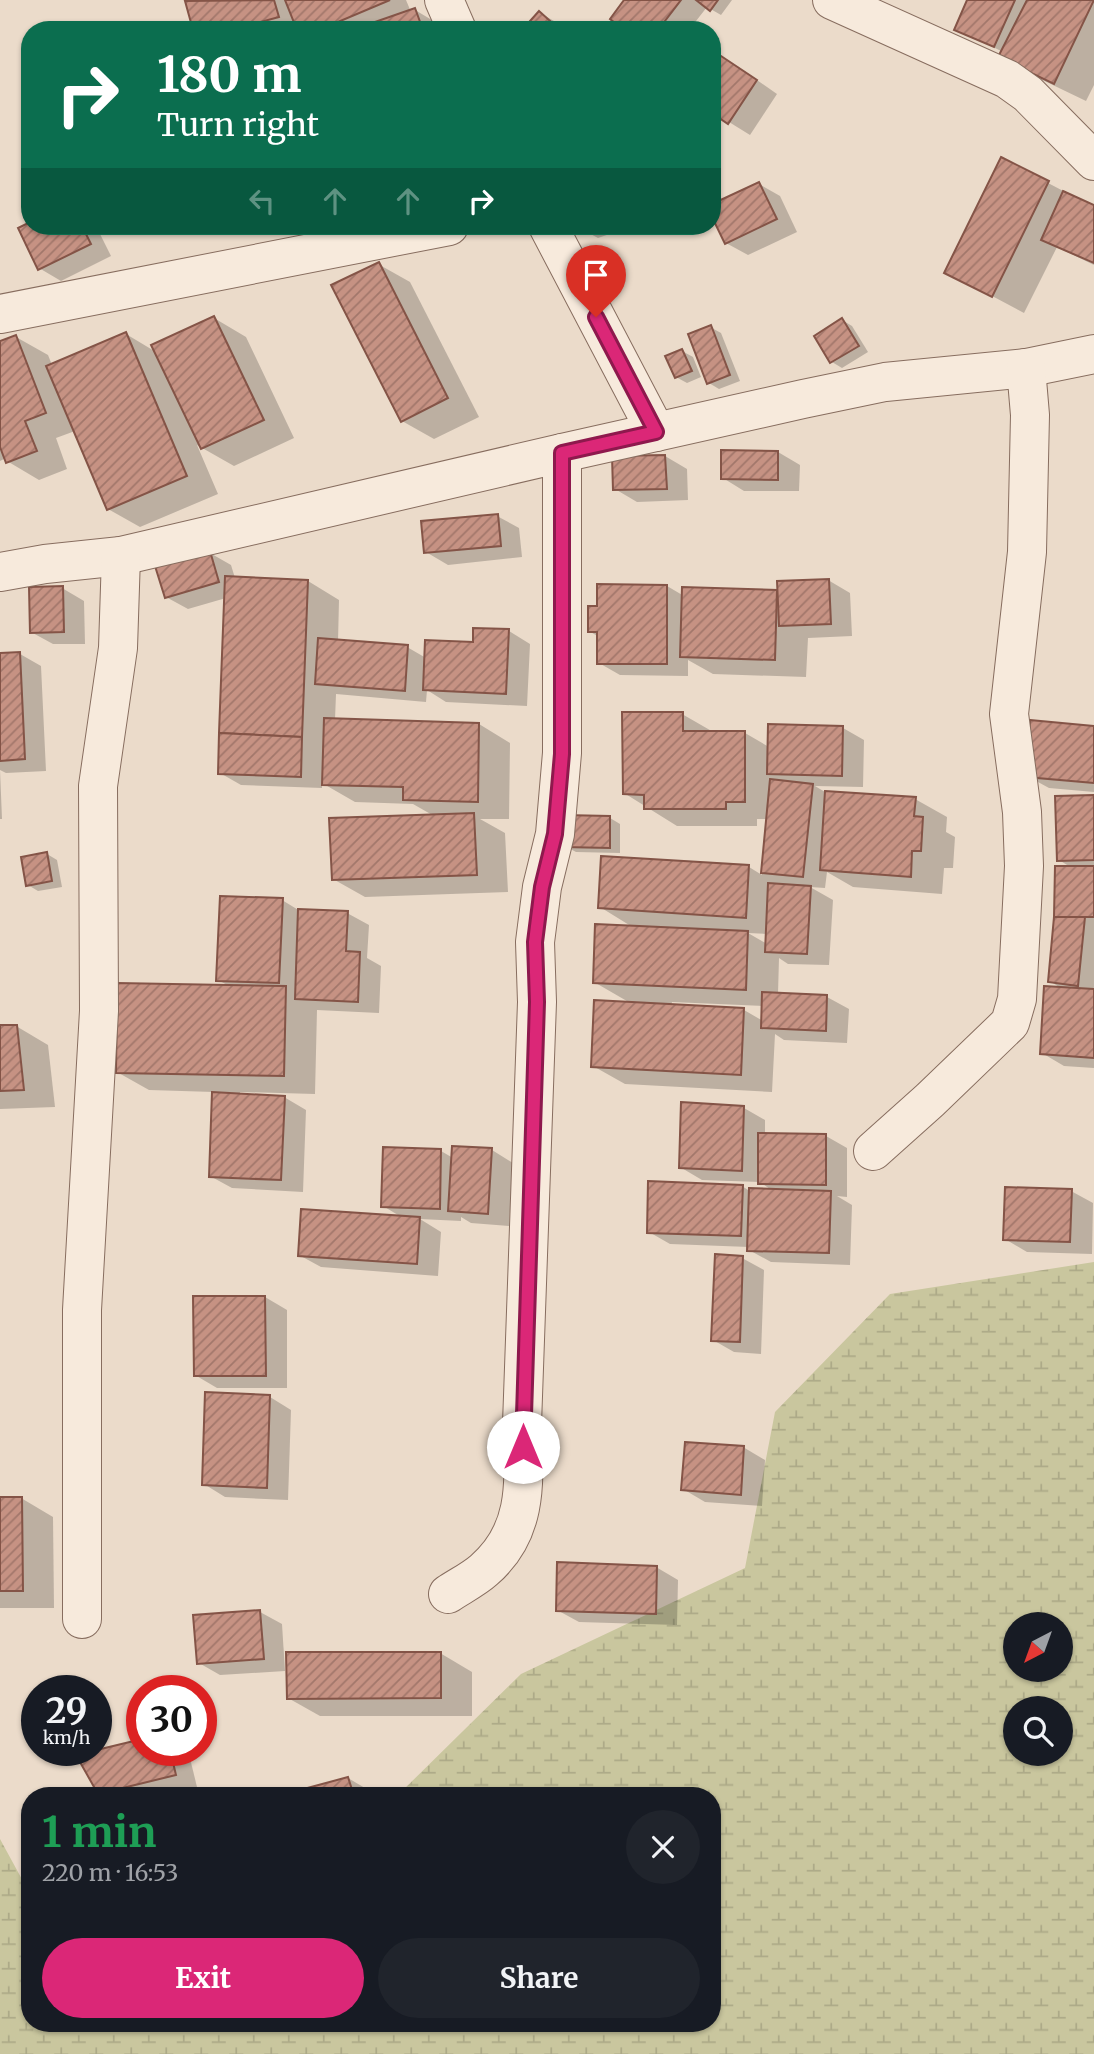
<!DOCTYPE html>
<html lang="en">
<head>
<meta charset="utf-8">
<style>
	body { margin:0; font-family:Merriweather,serif; background:#20242c; color:#f1f3f6; height:100vh; display:flex; flex-direction:column; font-size:26px; white-space:nowrap }
	* { box-sizing:border-box; margin:0 }
	p { font-size:23px; color:#9ea1a6 }
	.icon { flex:none; width:38px; height:38px; fill:none; stroke:currentColor; stroke-width:2; stroke-linecap:round; stroke-linejoin:round }
	.map { position:relative; flex:1; overflow:hidden }
	.details { position:absolute; left:21px; top:1787px; width:700px; height:245px; display:flex; flex-direction:column; background:#171b24; border-radius:28px; box-shadow:0 2px 5px #0004 }
	.details>* { flex:none }
	.top-card { position:absolute; left:21px; top:21px; width:700px; height:214px; border-radius:28px; box-shadow:0 2px 5px #0004; background:#0b6e4f; color:#fff; overflow:hidden }
	.needle { width:46px; rotate:221deg }
	.tools { position:absolute; left:1003px; top:1612px; display:grid; gap:14px }
	.tools a { display:grid; place-items:center; width:70px; height:70px; border-radius:50%; background:#171b24; box-shadow:0 2px 5px #0004; font-size:35px }
	.speed { position:absolute; left:21px; top:1675px; display:flex; gap:14px; font-size:35px; font-weight:700; text-align:center }
	.speed>* { display:grid; place-content:center; width:91px; height:91px; border-radius:50%; background:#171b24; box-shadow:0 2px 5px #0004; line-height:1 }
	.speed small { font-size:18px; font-weight:400 }
	.speed .limit { border:10px solid #d22; background:#fff; color:#111 }
	.pin { position:absolute; display:grid; place-items:center; width:60px; height:60px; color:#fff; margin:-72px -30px; border-radius:50% 50% 50% 0; rotate:-45deg; box-shadow:0 0 7px #0007 }
	.pin .icon { rotate:45deg }
	.me { position:absolute; width:77px; margin:-38px; rotate:0deg; stroke-linejoin:round; filter:drop-shadow(0 0 5px #0008) }
	.turn { display:flex; align-items:center; gap:24px; height:147px; padding:0 21px; font-size:32px }
	.turn .icon { width:91px; height:91px; stroke-width:2.5 }
	.turn b { display:block; font-size:49px; line-height:60px }
	.lanes { display:flex; align-items:center; height:66px; padding:0 21px; background:#0003; justify-content:center; gap:35px; direction:ltr }
	.lanes .off { opacity:.35 }
	.round { display:grid; place-items:center; flex:none; width:74px; height:74px; border-radius:37px; background:#20242c }
	.head { display:flex; align-items:center; justify-content:space-between; height:119px; padding:0 21px }
	h1 { font-size:42px; font-weight:700; line-height:52px; color:#1e9e55 }
	.button { display:flex; gap:14px; margin-top:auto; padding:14px 21px }
	.button a { flex:1; height:80px; border-radius:42px; background:#db2777; color:#fff; font-size:28px; font-weight:700; line-height:80px; text-align:center }
	.button a+a { background:#20242c; color:#f1f3f6 }
	.map>svg:first-child { display:block }
	.wetland { fill:url(#wetland-marsh); fill-rule:evenodd }
	.shadow { fill:#0003; fill-rule:evenodd }
	.building { fill:url(#building-hatch); stroke:#845447; stroke-width:2 }
	.lines { fill:none; stroke-linecap:round; stroke-linejoin:round }
	.minor-casing { stroke:#876d5f; stroke-width:40 }
	.minor { stroke:#f7eadc; stroke-width:38 }
	.route-casing { stroke:#8e194d; stroke-width:18 }
	.route { stroke:#db2777; stroke-width:12 }
</style>
</head>
<body>
<div class="map">
<svg width="1094" height="2054" viewBox="0 0 1094 2054">
	<defs>
		<pattern id="wetland-marsh" width="20" height="14" patternUnits="userSpaceOnUse" patternTransform="scale(1.75)"><rect width="20" height="14" fill="#c9c69e"/><path d="M1 5h8M5 5V1M11 12h8M15 12V8" fill="none" stroke="#adaa88"/></pattern>
		<pattern id="building-hatch" width="6" height="6" patternUnits="userSpaceOnUse" patternTransform="scale(1.75)"><rect width="6" height="6" fill="#c69283"/><path d="M-1 1l2-2M0 6l6-6M5 7l2-2" fill="none" stroke="#a2776b"/></pattern>
	</defs>
	<rect width="100%" height="100%" fill="#ebdbca"/>
	<!-- wetland -->
	<path class="wetland" d="M 1094,1262 L 1094,2054 L 0,2054 L 0,1839 L 30,1894 L 30,2023 L 712,2023 L 712,1796 L 398,1795 L 521,1674 L 745,1568 L 775,1412 L 890,1294 ZM 1015,1624 L 1060,1624 L 1060,1670 L 1015,1670 ZM 1015,1708 L 1060,1708 L 1060,1754 L 1015,1754 Z"/>
	<!-- shadow -->
	<g class="shadow">
		<polygon points="195,0 406,0 411,12 415,10 437,23 439,30 194,30 187,2"/>
		<polygon points="626,0 732,0 721,15 707,7 689,30 627,30"/>
		<polygon points="969,0 1094,0 1094,85 1086,101 1032,75 1003,52 957,29"/>
		<polygon points="540,13 561,25 566,30 524,30"/>
		<polygon points="737,66 777,94 750,135 729,122"/>
		<polygon points="1048,183 1094,207 1094,265 1057,247 1024,313 947,272"/>
		<polygon points="759,184 780,196 797,232 748,255 726,243"/>
		<polygon points="30,226 96,226 111,256 61,281 39,268 20,229"/>
		<polygon points="576,226 633,226 598,238"/>
		<polygon points="378,264 410,282 479,417 434,439 402,421"/>
		<polygon points="214,318 246,337 294,438 234,466 197,445 218,494 140,527 108,509 75,431 56,438 67,469 39,480 7,461 6,458 0,461 0,343 16,337 48,355 52,365 126,334 156,352"/>
		<polygon points="842,320 852,326 868,352 842,368 832,362 816,336"/>
		<polygon points="710,327 721,333 740,381 719,389 709,383"/>
		<polygon points="682,351 693,357 701,377 687,383 676,377"/>
		<polygon points="778,452 800,465 799,491 744,491 723,478"/>
		<polygon points="665,456 687,469 688,500 637,502 615,489"/>
		<polygon points="497,516 519,528 522,557 448,565 426,552"/>
		<polygon points="210,553 231,565 235,578 308,581 339,600 338,642 407,647 426,658 474,644 509,631 530,644 527,706 446,702 427,690 426,702 336,694 335,720 479,724 510,743 509,819 480,819 505,833 508,892 365,897 333,879 434,816 413,804 355,802 322,783 322,788 241,785 220,773 226,598 188,609 166,597"/>
		<polygon points="828,580 850,593 852,636 808,638 806,677 713,674 688,660 688,676 620,675 599,663 599,637 589,631 599,608 599,586 667,586 684,596 779,593"/>
		<polygon points="62,588 84,601 85,644 53,644 31,632"/>
		<polygon points="20,654 41,666 46,771 6,773 0,770 2,819 0,819 0,655"/>
		<path d="M 682,714 L 715,733 L 745,733 L 769,747 L 843,728 L 864,740 L 863,787 L 815,786 L 825,792 L 915,799 L 947,817 L 946,832 L 955,837 L 953,868 L 944,868 L 942,894 L 853,887 L 827,872 L 825,888 L 810,887 L 833,900 L 829,965 L 788,964 L 779,958 L 778,994 L 827,997 L 849,1009 L 847,1043 L 784,1040 L 775,1034 L 772,1092 L 625,1084 L 593,1066 L 632,1004 L 594,982 L 634,928 L 600,907 L 749,867 L 762,875 L 768,819 L 757,819 L 757,826 L 677,826 L 624,793 ZM 748,933 L 768,934 L 767,944 ZM 672,1002 L 764,1006 L 763,1021 L 744,1010 L 671,1006 Z"/>
		<polygon points="1094,728 1094,792 1049,788 1027,776"/>
		<polygon points="1094,797 1094,1068 1064,1066 1042,1053 1062,989 1050,981 1072,868 1059,860"/>
		<polygon points="610,818 620,824 620,853 576,852 565,846"/>
		<polygon points="47,854 57,860 62,887 38,891 28,885"/>
		<polygon points="282,900 300,911 347,913 369,925 367,958 381,966 379,1013 317,1010 315,1094 240,1092 240,1095 284,1097 306,1110 303,1192 232,1188 210,1176 214,1092 149,1090 117,1072 231,987 218,980"/>
		<polygon points="16,1026 48,1045 55,1107 0,1109 0,1027"/>
		<polygon points="744,1108 765,1120 765,1135 826,1136 847,1148 847,1197 837,1196 852,1205 850,1265 771,1262 749,1250 749,1247 670,1244 649,1232 742,1186 748,1190 773,1191 760,1182 702,1180 680,1167"/>
		<polygon points="492,1150 513,1163 509,1226 471,1223 461,1217 461,1221 420,1219 441,1232 438,1276 321,1267 299,1255 403,1218 383,1206 441,1151 453,1158"/>
		<polygon points="1071,1191 1093,1203 1092,1254 1027,1252 1005,1239"/>
		<polygon points="742,1258 764,1270 761,1354 734,1352 713,1340"/>
		<polygon points="265,1297 287,1310 287,1388 217,1388 195,1375"/>
		<polygon points="270,1397 291,1410 288,1500 225,1497 204,1484"/>
		<polygon points="743,1447 765,1460 762,1506 705,1502 683,1489"/>
		<polygon points="21,1498 53,1517 54,1608 0,1608 0,1499"/>
		<polygon points="656,1567 678,1580 677,1625 579,1622 557,1610"/>
		<polygon points="260,1612 282,1624 285,1671 220,1675 199,1663"/>
		<polygon points="440,1653 472,1672 472,1716 320,1716 288,1698"/>
		<polygon points="142,1750 188,1750 197,1787 160,1796 105,1796 100,1792"/>
		<polygon points="348,1778 370,1791 371,1796 303,1796"/>
	</g>
	<!-- building -->
	<g class="building">
		<polygon points="274,0 279,17 231,30 193,30 185,1"/>
		<polygon points="285,0 390,0 319,30 297,30"/>
		<polygon points="624,0 681,0 658,30 624,30 610,19"/>
		<polygon points="696,0 718,0 710,11"/>
		<polygon points="967,0 1015,0 994,47 954,30"/>
		<polygon points="1027,0 1094,0 1054,84 998,57"/>
		<polygon points="415,8 423,30 352,30"/>
		<polygon points="539,11 560,30 522,30"/>
		<polygon points="715,52 757,80 728,124 712,113 712,55"/>
		<polygon points="1001,157 1049,181 992,297 944,273"/>
		<polygon points="759,182 777,219 725,244 712,217 712,204"/>
		<polygon points="1063,191 1094,205 1094,263 1041,240"/>
		<polygon points="30,222 30,226 82,226 91,244 38,270 18,228"/>
		<polygon points="379,262 448,398 401,422 331,285"/>
		<polygon points="214,316 264,420 201,449 151,345"/>
		<polygon points="842,318 859,346 830,363 814,336"/>
		<polygon points="711,325 730,375 707,384 688,334"/>
		<polygon points="126,332 187,476 107,510 46,366"/>
		<polygon points="16,335 46,413 25,421 37,451 6,463 0,447 0,341"/>
		<polygon points="682,349 692,371 675,378 665,356"/>
		<polygon points="721,450 778,451 778,480 721,479"/>
		<polygon points="665,455 667,489 613,490 612,456"/>
		<polygon points="498,514 501,546 424,553 421,521"/>
		<polygon points="210,551 219,582 165,598 155,566"/>
		<polygon points="225,576 308,580 302,737 219,733"/>
		<polygon points="829,579 831,624 779,626 777,581"/>
		<polygon points="597,584 667,585 667,664 597,664 597,632 588,632 588,606 597,606"/>
		<polygon points="63,586 64,632 30,633 29,587"/>
		<polygon points="682,587 777,590 775,660 680,657"/>
		<polygon points="473,628 509,629 506,694 423,690 425,640 473,642"/>
		<polygon points="318,638 408,645 405,691 315,684"/>
		<polygon points="20,652 25,759 0,761 0,653"/>
		<polygon points="622,712 683,712 683,731 745,731 745,802 726,802 726,809 644,809 644,795 623,794"/>
		<polygon points="324,718 479,723 478,802 403,800 403,787 322,785"/>
		<polygon points="1030,720 1094,726 1094,783 1026,777"/>
		<polygon points="768,724 843,726 842,776 767,774"/>
		<polygon points="219,733 302,737 301,777 218,774"/>
		<polygon points="770,779 813,784 803,877 761,873"/>
		<polygon points="825,791 916,797 914,816 923,817 921,851 912,851 911,877 820,870"/>
		<polygon points="1094,795 1094,860 1057,861 1055,796"/>
		<polygon points="474,813 477,875 332,880 329,818"/>
		<polygon points="563,815 610,816 610,848 563,847"/>
		<polygon points="47,852 52,881 26,886 21,857"/>
		<polygon points="601,856 749,865 746,918 598,908"/>
		<polygon points="1055,866 1094,866 1094,917 1054,917"/>
		<polygon points="768,883 811,886 807,954 765,952"/>
		<polygon points="220,896 283,898 279,983 216,981"/>
		<polygon points="298,909 348,911 346,951 360,952 358,1002 295,999"/>
		<polygon points="1054,917 1085,917 1078,986 1048,982"/>
		<polygon points="595,924 748,931 746,990 593,983"/>
		<polygon points="117,983 286,986 284,1076 116,1073"/>
		<polygon points="1044,986 1094,989 1094,1058 1040,1054"/>
		<polygon points="762,992 827,995 826,1031 761,1028"/>
		<polygon points="594,1000 744,1008 741,1075 591,1067"/>
		<polygon points="0,1025 17,1025 24,1090 0,1091"/>
		<polygon points="212,1092 285,1096 281,1180 209,1177"/>
		<polygon points="681,1102 744,1106 742,1171 679,1168"/>
		<polygon points="758,1133 826,1134 826,1185 758,1184"/>
		<polygon points="452,1146 492,1148 488,1214 448,1211"/>
		<polygon points="383,1147 441,1149 440,1209 381,1207"/>
		<polygon points="648,1181 743,1185 741,1236 647,1233"/>
		<polygon points="1005,1187 1072,1189 1070,1242 1003,1240"/>
		<polygon points="749,1188 831,1191 829,1253 747,1251"/>
		<polygon points="301,1209 420,1217 417,1264 298,1256"/>
		<polygon points="715,1254 743,1256 740,1342 711,1341"/>
		<polygon points="193,1296 265,1296 266,1376 194,1376"/>
		<polygon points="205,1392 270,1395 267,1488 202,1485"/>
		<polygon points="685,1442 744,1446 741,1495 681,1490"/>
		<polygon points="0,1497 22,1497 23,1591 0,1591"/>
		<polygon points="557,1562 657,1566 656,1614 556,1611"/>
		<polygon points="260,1610 264,1659 197,1664 193,1615"/>
		<polygon points="286,1652 441,1652 441,1698 287,1699"/>
		<polygon points="142,1739 142,1750 170,1750 176,1775 98,1794 76,1755"/>
		<polygon points="348,1777 354,1796 302,1796 300,1790"/>
	</g>
	<g class="lines">
		<!-- minor casing -->
		<g class="minor-casing">
			<g id="minor">
				<polyline points="444,0 457,30"/>
				<polyline points="832,0 1007,79 1028,94 1094,161"/>
				<polyline points="548,226 656,432"/>
				<polyline points="0,314 449,226"/>
				<polyline points="0,572 45,564 121,556 562,453 803,399 885,382 1026,368 1094,354"/>
				<polyline points="873,1151 930,1100 1010,1023 1017,999 1024,866 1022,812 1009,714 1027,552 1030,415 1026,368"/>
				<path d="M 448,1594 C 460,1586 474,1579 484,1570 C 530,1530 524,1479 522,1424 L 537,1002 L 535,942 L 542,887 L 555,834 L 562,753 L 562,453"/>
				<polyline points="82,1619 82,1310 99,1011 98,786 118,648 121,556"/>
			</g>
		</g>
		<!-- minor -->
		<use href="#minor" class="minor"/>
	</g>
	<g class="lines">
		<!-- route casing -->
		<g class="route-casing">
			<polyline id="route" points="523,1447 537,1002 535,942 542,887 555,834 562,754 562,453 656,432 596,317"/>
		</g>
		<!-- route -->
		<use href="#route" class="route"/>
	</g>
</svg>
<div class="tools">
<a><svg class="needle" viewBox="-14 -14 28 28"><path d="M0-13l5 13h-10z" fill="#e53935"/><path d="M0 13l5-13h-10z" fill="#9ea1a6"/></svg></a>
<a><svg class="icon" aria-label="search" viewBox="0 0 24 24"><circle cx="10" cy="10" r="6"/><path d="M15 15l6 6"/></svg></a>
</div>
<div class="speed"><div>29<small>km/h</small></div><div class="limit">30</div></div>
<div class="pin" style="left:596px;top:317px;background:#d93025"><svg class="icon" aria-label="arrive" viewBox="0 0 24 24"><path d="M6 21V4h12l-3 4 3 4H6"/></svg></div>
<svg class="me" style="left:523px;top:1447px" viewBox="-20 -20 40 40"><circle r="19" fill="#fff"/><path d="M0-13L10 11 0 6-10 11z" fill="#db2777"/></svg>
<div class="top-card">
<div class="turn"><svg class="icon" aria-label="right" viewBox="0 0 24 24"><path d="M7 20v-9h11M14 6l5 5-5 5"/></svg><div><b>180 m</b>Turn right</div></div>
<div class="lanes"><svg class="icon off" aria-label="left" viewBox="0 0 24 24"><path d="M17 20v-9H6M10 6l-5 5 5 5"/></svg><svg class="icon off" aria-label="ahead" viewBox="0 0 24 24"><path d="M12 20V5M6 11l6-6 6 6"/></svg><svg class="icon off" aria-label="ahead" viewBox="0 0 24 24"><path d="M12 20V5M6 11l6-6 6 6"/></svg><svg class="icon" aria-label="right" viewBox="0 0 24 24"><path d="M7 20v-9h11M14 6l5 5-5 5"/></svg></div>
</div>
<section class="details">
<div class="head"><div><h1>1 min</h1><p>220 m · 16:53</p></div><a class="round"><svg class="icon" aria-label="close" viewBox="0 0 24 24"><path d="M6 6l12 12M18 6L6 18"/></svg></a></div>
<div class="button"><a>Exit</a><a>Share</a></div>
</section>
</div>
</body>
</html>
